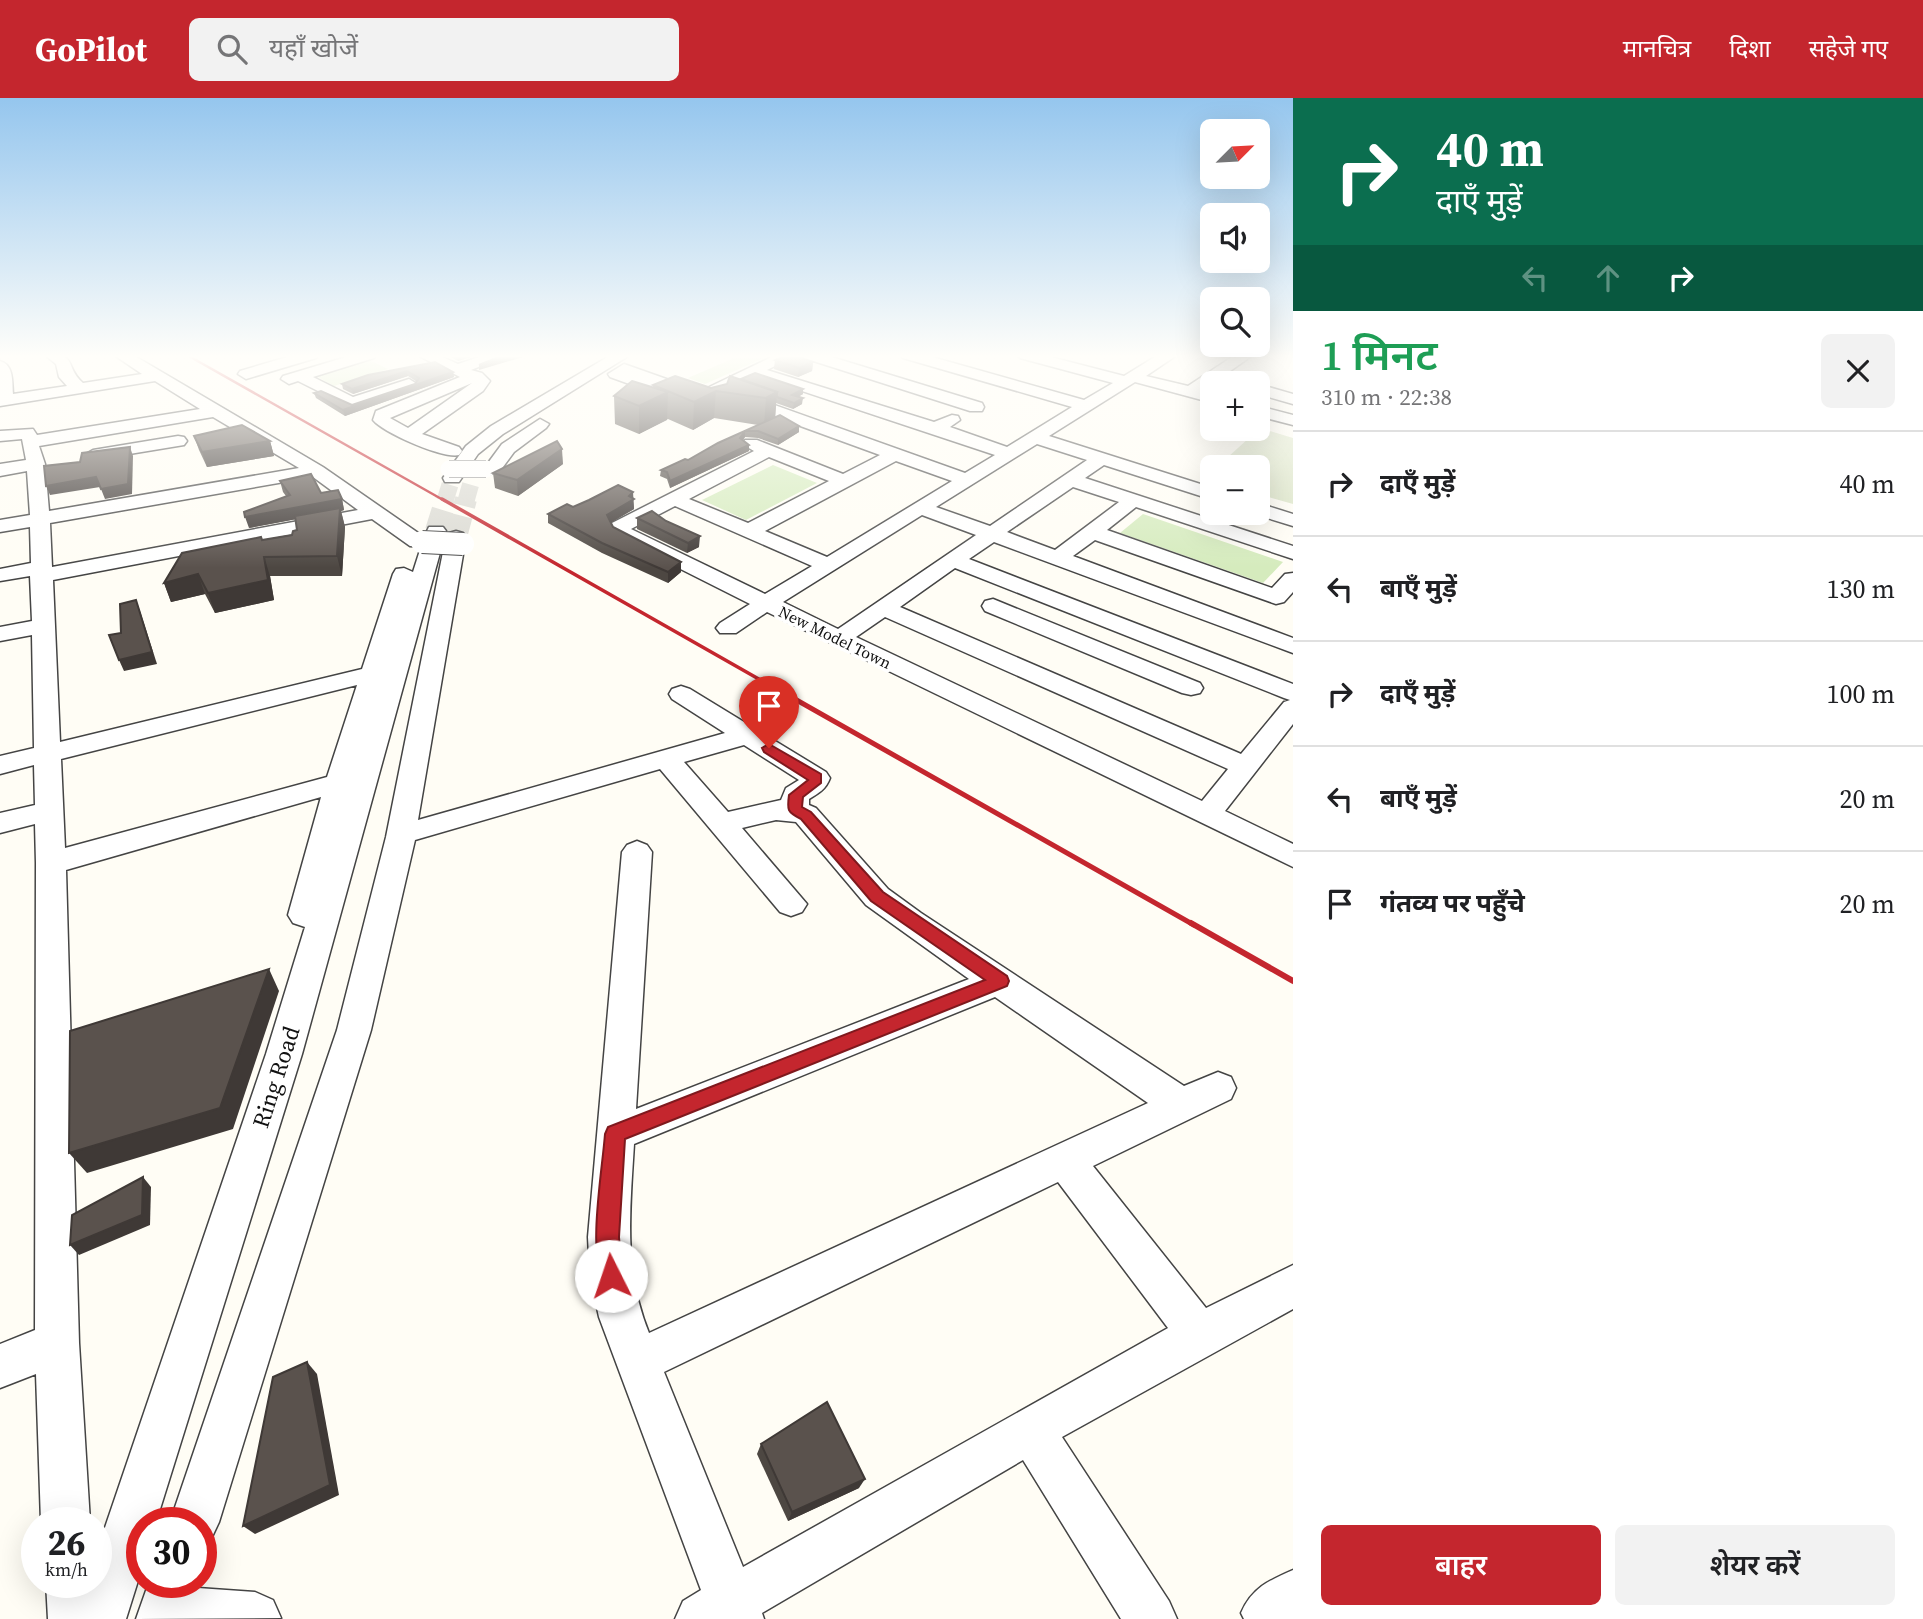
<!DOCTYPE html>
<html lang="hi">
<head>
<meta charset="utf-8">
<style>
	body { margin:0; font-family:"Source Serif 4","Noto Sans Devanagari",serif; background:#f2f2f2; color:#202124; height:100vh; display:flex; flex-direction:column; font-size:26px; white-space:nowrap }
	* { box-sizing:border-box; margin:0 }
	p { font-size:23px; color:#757577 }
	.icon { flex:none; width:38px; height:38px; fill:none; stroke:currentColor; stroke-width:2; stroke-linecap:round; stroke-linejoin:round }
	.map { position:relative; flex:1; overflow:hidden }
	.sheet { display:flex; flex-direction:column; background:#fff; width:630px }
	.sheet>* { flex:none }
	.hud { background:#0b6e4f; color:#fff; overflow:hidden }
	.needle { width:46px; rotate:66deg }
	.buttons { position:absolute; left:1200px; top:21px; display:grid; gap:14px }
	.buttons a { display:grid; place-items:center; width:70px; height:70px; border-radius:10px; background:#fff; box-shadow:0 7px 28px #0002; font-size:35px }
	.speed { position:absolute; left:21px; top:1409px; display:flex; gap:14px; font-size:35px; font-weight:700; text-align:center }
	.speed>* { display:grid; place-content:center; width:91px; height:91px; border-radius:50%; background:#fff; box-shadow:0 7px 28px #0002; line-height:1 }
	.speed small { font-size:18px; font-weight:400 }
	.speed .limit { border:10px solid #d22; background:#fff; color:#111 }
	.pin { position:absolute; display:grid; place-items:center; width:60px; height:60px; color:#fff; margin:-72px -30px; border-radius:50% 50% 50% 0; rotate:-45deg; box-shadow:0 0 7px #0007 }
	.pin .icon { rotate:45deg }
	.me { position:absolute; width:77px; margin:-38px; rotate:356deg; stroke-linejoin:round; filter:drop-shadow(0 0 5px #0008) }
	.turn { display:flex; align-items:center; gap:24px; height:147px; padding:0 28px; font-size:32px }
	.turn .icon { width:91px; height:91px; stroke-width:2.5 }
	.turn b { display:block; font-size:49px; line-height:60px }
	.lanes { display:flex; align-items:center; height:66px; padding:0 28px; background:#0003; justify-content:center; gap:35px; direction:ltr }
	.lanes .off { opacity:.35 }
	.round { display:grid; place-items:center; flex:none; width:74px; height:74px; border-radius:10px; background:#f2f2f2 }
	.summary { display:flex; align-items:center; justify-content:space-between; height:119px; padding:0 28px }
	h1 { font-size:42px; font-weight:600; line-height:52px; color:#1e9e55 }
	.cta { display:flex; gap:14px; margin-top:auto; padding:14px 28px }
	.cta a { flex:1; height:80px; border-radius:10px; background:#c4262e; color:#fff; font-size:28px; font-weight:600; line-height:80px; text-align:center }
	.cta a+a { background:#f2f2f2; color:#202124 }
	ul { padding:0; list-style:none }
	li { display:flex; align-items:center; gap:21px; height:105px; padding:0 28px; border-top:2px solid #e0e0e0 }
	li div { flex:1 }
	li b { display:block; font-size:26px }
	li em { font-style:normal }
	header { display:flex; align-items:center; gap:42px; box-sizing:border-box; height:98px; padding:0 35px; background:#c4262e; color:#fff }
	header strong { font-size:33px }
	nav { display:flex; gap:38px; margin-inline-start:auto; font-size:24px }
	.search { width:490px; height:63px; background:#f2f2f2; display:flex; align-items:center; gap:18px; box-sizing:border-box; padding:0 24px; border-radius:10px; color:#757577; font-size:26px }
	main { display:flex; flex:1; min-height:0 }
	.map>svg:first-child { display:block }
	.green { fill:#d5ebbd }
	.cemetery { fill:#d9e3c4 }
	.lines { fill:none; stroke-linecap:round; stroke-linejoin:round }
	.minor-tunnel-far1 { stroke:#dbdad3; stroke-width:17; stroke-dasharray:17 9; stroke-linecap:butt }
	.minor-tunnel { stroke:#dbdad3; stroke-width:22; stroke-dasharray:22 10; stroke-linecap:butt }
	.minor-casing { stroke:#444; stroke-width:3 }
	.minor { fill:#fff; fill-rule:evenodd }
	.rail-far3 { stroke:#c4262e; stroke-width:2.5 }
	.rail-far2 { stroke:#c4262e; stroke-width:3.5 }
	.rail-far1 { stroke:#c4262e; stroke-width:5 }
	.rail { stroke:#c4262e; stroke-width:6 }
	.minor-bridge-far1-casing { stroke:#444; stroke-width:18; stroke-linecap:butt }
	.minor-bridge-casing { stroke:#444; stroke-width:24; stroke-linecap:butt }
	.minor-bridge-far1 { stroke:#fff; stroke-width:17 }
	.minor-bridge { stroke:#fff; stroke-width:22 }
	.wall { fill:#4d4742 }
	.shaded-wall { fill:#3f3936 }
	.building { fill:#5a524d; stroke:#3f3936; stroke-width:2 }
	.route { fill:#c4262e; stroke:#7f191e; stroke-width:2 }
	.labels { text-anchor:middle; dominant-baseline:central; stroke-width:7; stroke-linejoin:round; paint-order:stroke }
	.far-street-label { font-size:16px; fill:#111; stroke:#fff }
	.near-street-label { font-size:23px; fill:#111; stroke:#fff }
</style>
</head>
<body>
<header>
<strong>GoPilot</strong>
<div class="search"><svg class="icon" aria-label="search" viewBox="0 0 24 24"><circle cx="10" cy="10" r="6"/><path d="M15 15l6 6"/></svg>यहाँ खोजें</div>
<nav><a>मानचित्र</a><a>दिशा</a><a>सहेजे गए</a></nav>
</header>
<main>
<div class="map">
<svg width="1293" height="1521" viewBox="0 0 1293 1521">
	<rect width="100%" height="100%" fill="#fffdf5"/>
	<!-- green -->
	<g class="green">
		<polygon points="741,257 771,257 705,286 688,280"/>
		<polygon points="367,261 388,271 334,288 314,277"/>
		<polygon points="773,367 817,385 746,422 702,402"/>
		<polygon points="1143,416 1283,464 1263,485 1120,435"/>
	</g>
	<!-- cemetery -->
	<polygon class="cemetery" points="1260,330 1293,340 1293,406 1258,396 1258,369 1217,369"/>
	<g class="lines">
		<!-- minor-tunnel-far1 -->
		<g class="minor-tunnel-far1">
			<polyline points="445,403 452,380"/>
			<polyline points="466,403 471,385"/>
		</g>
		<!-- minor-tunnel -->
		<g class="minor-tunnel">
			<polyline points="436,433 446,401"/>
			<polyline points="456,439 466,401"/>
		</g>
		<!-- minor casing -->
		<g class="minor-casing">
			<g id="minor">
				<path d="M 45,257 C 80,257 63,267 83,285 L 142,276 L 114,257 L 133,257 L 323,369 L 424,439 L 429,429 L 443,429 L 446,433 L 302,956 L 156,1424 L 142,1424 L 142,1470 L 126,1521 L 48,1521 L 46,1484 L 96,1484 L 96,1456 L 266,956 L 305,829 L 293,825 L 288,817 L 321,699 L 66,772 L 79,1245 L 90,1424 L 41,1424 L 36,1276 L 0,1290 L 0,1246 L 35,1232 L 36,765 L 35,726 L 0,735 L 0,715 L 35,707 L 34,667 L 0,676 L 0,658 L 34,650 L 32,537 L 0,543 L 0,529 L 32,523 L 30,478 L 0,483 L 0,471 L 31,465 L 30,429 L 0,434 L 0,422 L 30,417 L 27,373 L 0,378 L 0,366 L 26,362 L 22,341 L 0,343 L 0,333 L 33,331 L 37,337 L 200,311 L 155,283 L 0,308 L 0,263 C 14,267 12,284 13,296 L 67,288 L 59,279 L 56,266 ZM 213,319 L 299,370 L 49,413 L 45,366 L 39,348 ZM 313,379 L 358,412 L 52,469 L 50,425 ZM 372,421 L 410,448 L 421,449 L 413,474 L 404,470 L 396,471 L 393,476 L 362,571 L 60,644 L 53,482 ZM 357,587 L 327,679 L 65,750 L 61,661 Z"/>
				<polygon points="294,257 319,257 316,260 246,281 238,276 240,273"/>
				<polygon points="353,257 377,257 374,260 313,279 353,299 409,281 417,286 415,289 352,310 298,283 289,286 281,281 283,278"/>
				<path d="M 417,257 L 438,257 L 458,266 L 485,257 L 508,257 L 471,272 L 482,275 L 490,283 L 483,293 L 422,336 L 459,349 L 462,353 L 459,357 C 443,361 384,335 373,322 L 376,313 L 460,279 ZM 472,285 L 408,330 L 390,320 Z"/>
				<polygon points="611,257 630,257 503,336 478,356 459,384 445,384 443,380 466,348 491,328"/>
				<path d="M 776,257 L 797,257 L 767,272 L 934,324 L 952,317 L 958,318 L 960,322 L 950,329 L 1007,349 L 1072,309 L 903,260 L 900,257 L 925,257 L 1084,302 L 1113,285 L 1020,260 L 1017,257 L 1043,257 L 1124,278 L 1158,257 L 1177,257 L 1146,278 L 1188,288 L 1235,257 L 1253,257 L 1203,292 L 1213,295 L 1213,305 L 1135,284 L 1049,338 L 1213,390 L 1213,402 L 1104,367 L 1085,380 L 1293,448 L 1293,461 L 1136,409 L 1107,432 L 1272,490 L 1285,476 L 1293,475 L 1293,494 L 1284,504 L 1276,506 L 1095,442 L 1073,458 L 1293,540 L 1293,555 L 994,444 L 969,461 L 1293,586 L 1293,626 L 1225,713 L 1293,746 L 1293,769 L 767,514 L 736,535 L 720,535 L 716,530 L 720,525 L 750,506 L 615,438 L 609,429 L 612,425 L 754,353 L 742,346 L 745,342 L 757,342 L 843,376 L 880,357 L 707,294 L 705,291 ZM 754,277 L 995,357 L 965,375 L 727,290 ZM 1037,346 L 1087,362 L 990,428 L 936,409 ZM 769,359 L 829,383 L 748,425 L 689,401 ZM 896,363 L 952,383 L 827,459 L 765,433 ZM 1073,389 L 1119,404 L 1055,452 L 1007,434 ZM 675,408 L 812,468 L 765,496 L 631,431 ZM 922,417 L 976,437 L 838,531 L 783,504 ZM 955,470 L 1284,600 L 1290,602 L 1284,604 L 1241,656 L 900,509 ZM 885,519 L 1228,671 L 1202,703 L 856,539 Z"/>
				<polygon points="801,257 825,257 982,305 984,309 982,313 970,313 804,260"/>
				<polygon points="624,266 706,295 708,298 690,308 610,279 608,276"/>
				<polygon points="1258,286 1293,296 1293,306 1258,296"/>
				<polygon points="1258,308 1293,317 1293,327 1258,318"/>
				<polygon points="540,321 549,326 546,330 514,354 500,373 486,377 479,375 477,371 479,367 488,365 502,346"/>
				<polygon points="178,338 184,339 187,343 184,347 93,362 84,357 93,352"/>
				<polygon points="1258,405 1293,416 1293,428 1251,415 1258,415"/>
				<path d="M 456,433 L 463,435 L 466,439 L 418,722 L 725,635 L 672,601 L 669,596 L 672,591 L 681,588 L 690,591 L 826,674 L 830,680 C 826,691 819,695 809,701 L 809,707 L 816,710 L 888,791 L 921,815 L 1184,988 L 1218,974 L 1231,979 L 1236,990 L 1231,1001 L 1093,1068 L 1206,1210 L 1293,1167 L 1293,1211 L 1062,1339 L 1169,1503 L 1177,1521 L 1121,1521 L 1023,1362 L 762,1515 L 764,1521 L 675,1521 L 683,1503 L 701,1492 L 599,1219 L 590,1178 L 588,1139 L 622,754 L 627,747 L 637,743 L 647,747 L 652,754 L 636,1011 L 969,881 L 866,807 L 796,724 L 776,722 L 742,730 L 807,806 L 802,814 L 791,818 L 780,814 L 660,671 L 415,742 L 371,932 L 219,1424 L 211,1441 L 201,1446 L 201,1424 L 170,1424 L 337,932 L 386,739 L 446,439 L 449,435 ZM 744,647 L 799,682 L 786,690 L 781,702 L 728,714 L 684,664 ZM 995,899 L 1148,1005 L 649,1235 C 623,1171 630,1113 634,1046 ZM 1058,1084 L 1168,1230 L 743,1469 L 664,1274 Z"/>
				<polygon points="993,501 1200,585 1203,590 1200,595 1191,597 1182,595 985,513 982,508 985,503"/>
				<path d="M 1293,1472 L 1293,1521 L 1244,1521 L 1241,1515 C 1252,1490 1268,1483 1293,1472 Z"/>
				<polygon points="149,1484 199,1484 198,1490 255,1494 273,1502 281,1520 136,1521"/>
			</g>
		</g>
		<!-- minor -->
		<use href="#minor" class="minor"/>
		<!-- rail-far3 -->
		<polyline class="rail-far3" points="187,257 445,403"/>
		<!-- rail-far2 -->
		<polyline class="rail-far2" points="442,401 773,589"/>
		<!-- rail-far1 -->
		<polyline class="rail-far1" points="770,587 1194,827"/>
		<!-- rail -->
		<polyline class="rail" points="1191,825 1293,883"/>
		<!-- minor-bridge-far1 casing -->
		<g class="minor-bridge-far1-casing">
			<polyline id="minor-bridge-far1" points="449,371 486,371"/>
		</g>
		<!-- minor-bridge casing -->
		<g class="minor-bridge-casing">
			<polyline id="minor-bridge" points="422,444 463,446"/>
		</g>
		<!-- minor-bridge-far1 -->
		<use href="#minor-bridge-far1" class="minor-bridge-far1"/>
		<!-- minor-bridge -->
		<use href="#minor-bridge" class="minor-bridge"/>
	</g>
	<!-- wall -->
	<g class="wall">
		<polygon points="447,257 477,257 458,263"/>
		<polygon points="775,262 813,264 812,273 798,279 774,271"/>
		<polygon points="435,264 453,274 454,279 345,318 316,300 314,295 352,307 415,286 417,284 408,278 353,296 343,291 342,286"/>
		<polygon points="741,281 803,291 803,296 798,299 802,306 793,311 776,305 775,319 799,334 778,347 758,340 745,339 743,342 749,353 670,390 667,381 660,378 661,372 688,362 758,327 714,320 693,332 668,321 639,336 615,326 614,298 653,290 653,287 711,290 727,286"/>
		<polygon points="194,338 270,343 274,358 207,369 199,352"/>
		<polygon points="563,366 518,398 495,390 493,375"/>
		<polygon points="280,383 342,401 344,412 341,413 345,429 342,478 270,478 274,502 215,515 205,496 171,504 164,485 262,442 292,437 297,432 296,421 249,430 286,398 283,394"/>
		<polygon points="633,400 634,411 610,425 613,429 681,464 681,474 668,485 602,455 548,425 548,416"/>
		<polygon points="637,420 666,423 699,449 687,455 637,431"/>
		<polygon points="761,1346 859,1390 788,1423 757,1356"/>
	</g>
	<!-- shaded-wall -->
	<g class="shaded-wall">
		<polygon points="463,257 477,257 458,263 458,259"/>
		<polygon points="514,257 523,257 523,259 479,272 479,267"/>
		<polygon points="813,264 812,273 798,279 799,270"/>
		<polygon points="407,273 408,278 353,296 352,291"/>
		<polygon points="453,274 454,279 345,318 343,312"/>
		<polygon points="803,291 803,296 792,302 792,297"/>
		<polygon points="716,293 714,320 693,332 694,304"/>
		<polygon points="668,294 667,322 639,336 639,308"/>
		<polygon points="777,294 775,322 764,328 766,300"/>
		<polygon points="803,300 802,306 793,311 794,305"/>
		<polygon points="799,328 799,334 778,347 778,341"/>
		<polygon points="745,333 745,339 739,347 740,340"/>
		<polygon points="270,343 274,358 207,369 202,354"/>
		<polygon points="749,347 749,353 670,390 670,383"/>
		<polygon points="130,349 133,358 132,396 105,401 101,391"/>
		<polygon points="562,351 563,366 518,398 517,382"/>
		<polygon points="96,379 100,389 50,397 46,388"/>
		<polygon points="633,394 634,411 607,427 607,417"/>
		<polygon points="342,401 344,412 341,413 345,429 342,478 337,458 340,413 249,430 245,419"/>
		<polygon points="700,438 699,449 687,455 688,445"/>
		<polygon points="264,459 270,478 274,502 215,515 208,495"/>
		<polygon points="681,464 681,474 668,485 668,474"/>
		<polygon points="198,476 205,496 171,504 164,485"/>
		<polygon points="136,502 140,513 157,566 124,573 119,562"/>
		<polygon points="269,871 279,893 233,1031 87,1075 69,1055"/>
		<polygon points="143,1079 151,1089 150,1127 79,1157 70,1147"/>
		<polygon points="307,1264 317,1276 339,1397 255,1436 243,1428"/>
		<polygon points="865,1381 859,1390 788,1423 792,1414"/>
	</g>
	<!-- building -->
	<g class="building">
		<polygon points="503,257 514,257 479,267"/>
		<polygon points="786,257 793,257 813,264 799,270 775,262"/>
		<polygon points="435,264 453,274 343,312 314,295 321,293 352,307 415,286 419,280 407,273 352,291 342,286 368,277"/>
		<polygon points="755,275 803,291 792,297 803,300 794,305 777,299 777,294 741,281"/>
		<polygon points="675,278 711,290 727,286 730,278 777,294 766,300 716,293 694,304 653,287"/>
		<polygon points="632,283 668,294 639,308 614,298"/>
		<polygon points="780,317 799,328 778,341 758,333 745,333 740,340 749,347 670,383 667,374 661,372 685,361 688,362 718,345"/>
		<polygon points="242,327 270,343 202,354 194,338"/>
		<polygon points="557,343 562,351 517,382 493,375"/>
		<polygon points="130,349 128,386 101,391 96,379 46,388 44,368 80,364 82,355"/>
		<polygon points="311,376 321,395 338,392 342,401 245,419 244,414 290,397 280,383"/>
		<polygon points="618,387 633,394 629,398 634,401 607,417 613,429 681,464 668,474 602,445 548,416 567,406 573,409 589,402"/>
		<polygon points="340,410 337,458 264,459 268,482 208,495 198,476 164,485 182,455 261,439 262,442 292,437 293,433 297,432 295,418"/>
		<polygon points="652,413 666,423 700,438 688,445 637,420"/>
		<polygon points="136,502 152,554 119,562 109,537 121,535 120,506"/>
		<polygon points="269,871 220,1010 69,1055 70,933"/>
		<polygon points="143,1079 142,1117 70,1147 72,1117"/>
		<polygon points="307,1264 330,1387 243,1428 273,1279"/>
		<polygon points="827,1304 865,1381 792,1414 761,1346"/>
	</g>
	<!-- sky -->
	<linearGradient id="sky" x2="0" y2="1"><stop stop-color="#95c6ee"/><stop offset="0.55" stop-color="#fffefa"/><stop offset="1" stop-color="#fffefa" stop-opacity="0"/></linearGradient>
	<rect width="1293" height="470" fill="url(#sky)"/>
	<!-- route -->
	<path class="route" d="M 769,646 L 821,676 L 821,685 L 803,699 L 802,709 L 811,714 L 883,794 L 1007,878 L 1009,883 L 1007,888 L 625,1041 L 619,1139 L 622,1178 L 619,1186 L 611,1189 L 603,1186 C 588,1151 602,1075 605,1036 L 608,1029 L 985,882 L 871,803 L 801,721 C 787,714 787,712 789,697 L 808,682 L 764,654 L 762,650 Z"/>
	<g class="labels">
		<!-- far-street labels -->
		<g class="far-street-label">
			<text transform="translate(835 539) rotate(26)">New Model Town</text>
		</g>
		<!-- near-street labels -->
		<g class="near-street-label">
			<text transform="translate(276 979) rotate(-72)">Ring Road</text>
		</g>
	</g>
</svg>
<div class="buttons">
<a><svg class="needle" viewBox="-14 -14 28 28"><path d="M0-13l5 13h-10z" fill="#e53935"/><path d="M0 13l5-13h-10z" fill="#757577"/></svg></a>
<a><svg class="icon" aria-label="sound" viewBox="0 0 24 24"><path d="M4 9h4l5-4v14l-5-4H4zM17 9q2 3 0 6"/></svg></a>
<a><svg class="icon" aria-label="search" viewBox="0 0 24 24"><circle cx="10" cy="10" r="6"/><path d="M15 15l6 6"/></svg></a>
<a>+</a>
<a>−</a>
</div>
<div class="speed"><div>26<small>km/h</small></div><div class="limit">30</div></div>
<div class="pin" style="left:769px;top:650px;background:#d93025"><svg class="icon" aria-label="arrive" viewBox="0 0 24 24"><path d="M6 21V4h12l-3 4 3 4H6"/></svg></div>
<svg class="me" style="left:611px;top:1178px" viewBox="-20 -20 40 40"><circle r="19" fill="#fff"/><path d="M0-13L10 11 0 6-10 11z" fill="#c4262e"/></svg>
</div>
<section class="sheet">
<div class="hud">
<div class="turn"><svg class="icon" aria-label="right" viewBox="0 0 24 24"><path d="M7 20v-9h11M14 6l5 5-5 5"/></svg><div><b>40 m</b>दाएँ मुड़ें</div></div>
<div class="lanes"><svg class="icon off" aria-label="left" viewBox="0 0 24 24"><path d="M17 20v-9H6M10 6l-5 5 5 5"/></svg><svg class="icon off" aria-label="ahead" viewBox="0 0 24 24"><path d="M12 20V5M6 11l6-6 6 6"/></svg><svg class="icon" aria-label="right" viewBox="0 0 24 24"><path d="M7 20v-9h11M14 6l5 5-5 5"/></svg></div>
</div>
<div class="summary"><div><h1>1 मिनट</h1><p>310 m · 22:38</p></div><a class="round"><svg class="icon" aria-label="close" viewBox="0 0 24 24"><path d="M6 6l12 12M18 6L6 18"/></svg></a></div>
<ul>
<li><svg class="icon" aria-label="right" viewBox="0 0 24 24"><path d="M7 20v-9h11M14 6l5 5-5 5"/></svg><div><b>दाएँ मुड़ें</b></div><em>40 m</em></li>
<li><svg class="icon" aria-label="left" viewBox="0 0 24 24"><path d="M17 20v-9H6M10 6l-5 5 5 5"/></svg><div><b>बाएँ मुड़ें</b></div><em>130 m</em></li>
<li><svg class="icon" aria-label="right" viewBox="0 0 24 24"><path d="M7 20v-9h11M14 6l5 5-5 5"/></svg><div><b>दाएँ मुड़ें</b></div><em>100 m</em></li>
<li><svg class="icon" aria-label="left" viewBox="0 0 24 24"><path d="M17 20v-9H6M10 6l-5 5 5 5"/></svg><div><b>बाएँ मुड़ें</b></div><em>20 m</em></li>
<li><svg class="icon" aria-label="arrive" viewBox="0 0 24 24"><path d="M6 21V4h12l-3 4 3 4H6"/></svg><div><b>गंतव्य पर पहुँचे</b></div><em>20 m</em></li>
</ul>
<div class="cta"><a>बाहर</a><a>शेयर करें</a></div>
</section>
</main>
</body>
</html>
